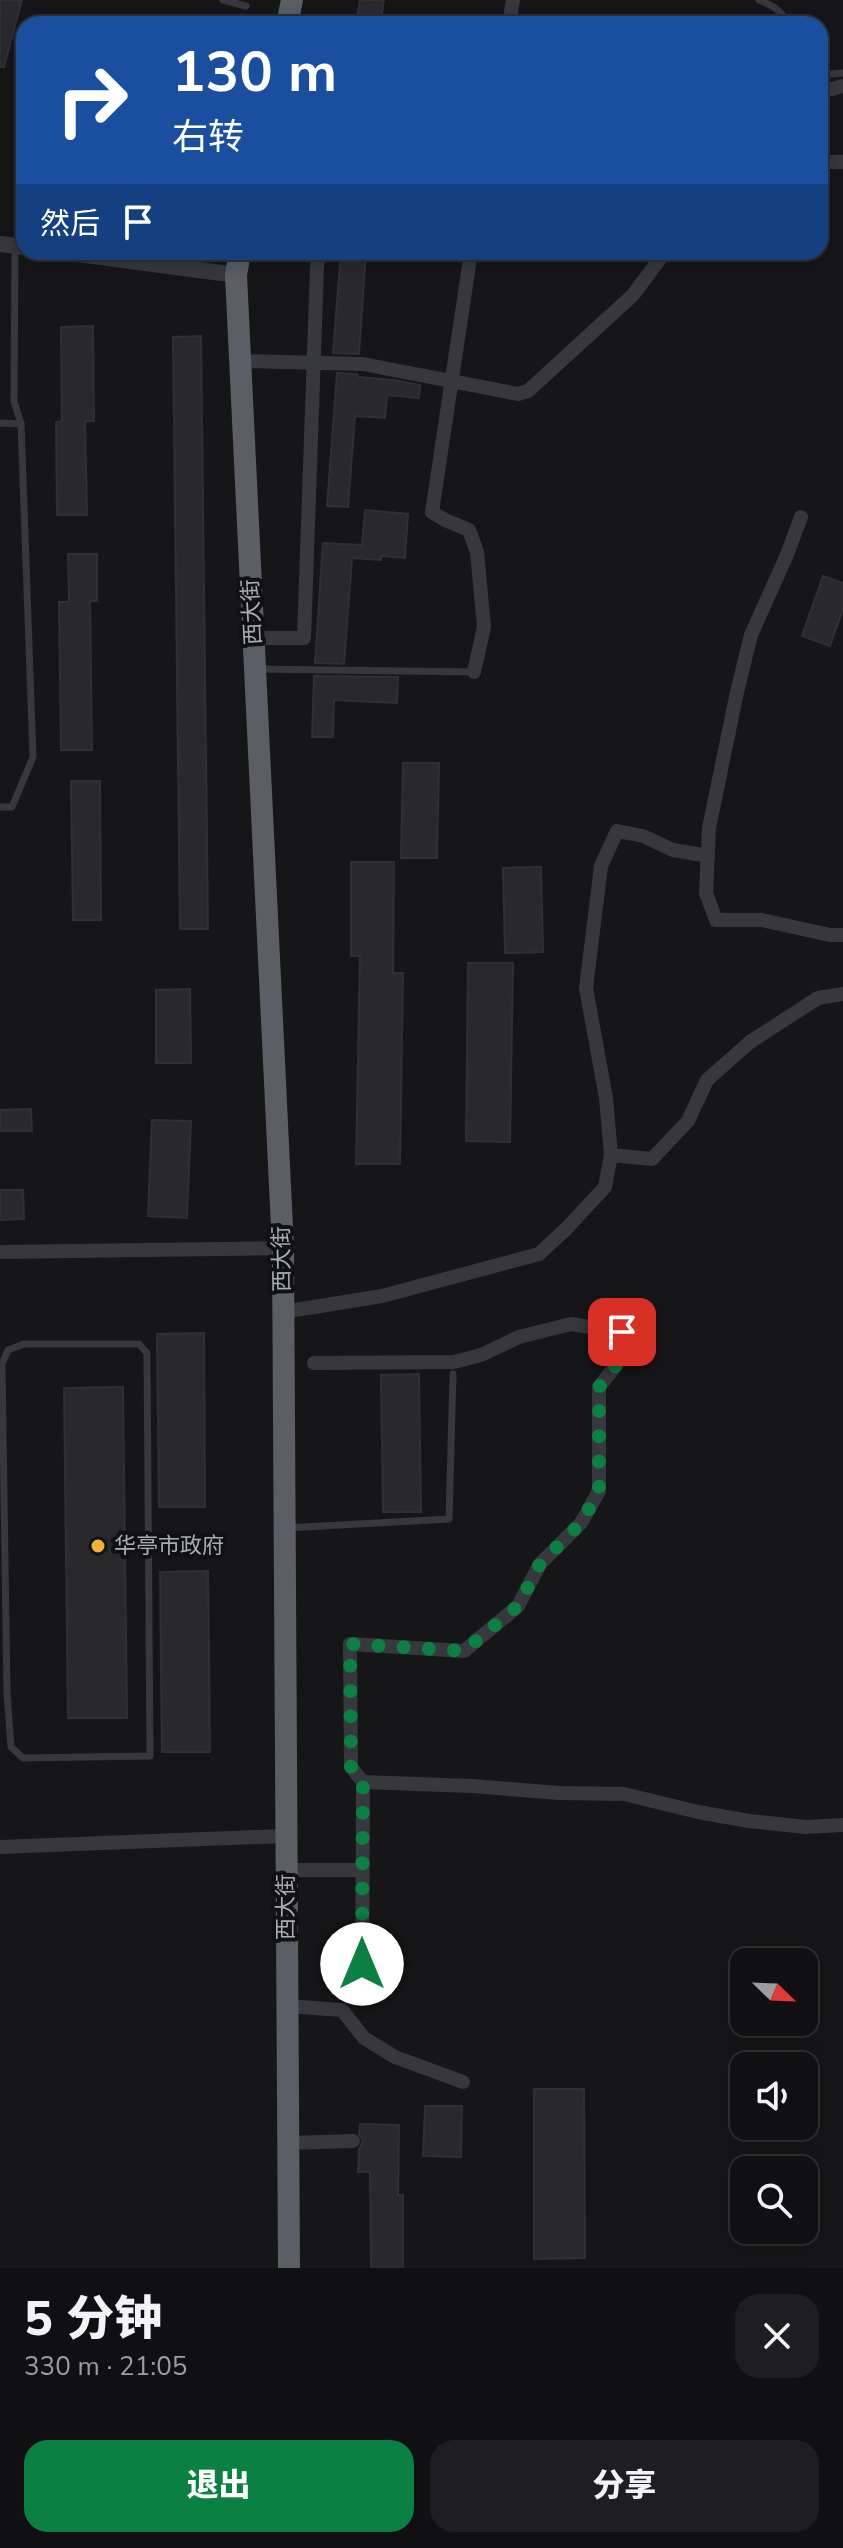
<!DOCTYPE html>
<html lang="zh">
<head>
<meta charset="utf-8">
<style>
	body { margin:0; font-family:"Nunito Sans","Noto Sans SC",sans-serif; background:#1e1e20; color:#f1f3f6; height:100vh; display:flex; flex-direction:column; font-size:30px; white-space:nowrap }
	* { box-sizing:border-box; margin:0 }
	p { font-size:26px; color:#9c9d9f }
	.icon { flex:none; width:44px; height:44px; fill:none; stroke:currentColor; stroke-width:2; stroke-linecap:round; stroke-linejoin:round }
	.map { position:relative; height:2268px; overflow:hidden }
	.details { display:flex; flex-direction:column; background:#101012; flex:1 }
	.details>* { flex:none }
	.guide { position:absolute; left:16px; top:16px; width:812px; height:244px; border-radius:24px; box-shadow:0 4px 20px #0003,0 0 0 2px #303032; background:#1a4fa0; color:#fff; overflow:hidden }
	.needle { width:52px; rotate:113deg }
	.buttons { position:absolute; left:730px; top:1948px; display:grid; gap:16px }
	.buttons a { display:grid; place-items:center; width:88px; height:88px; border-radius:16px; background:#101012; box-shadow:0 4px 20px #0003,0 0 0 2px #303032; font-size:40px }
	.pin { position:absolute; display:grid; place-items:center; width:68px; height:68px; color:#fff; margin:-34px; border-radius:16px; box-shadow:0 4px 12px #0006 }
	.me { position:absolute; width:88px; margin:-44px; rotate:0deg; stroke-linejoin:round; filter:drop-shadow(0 0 6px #0008) }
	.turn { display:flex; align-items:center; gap:28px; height:168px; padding:0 24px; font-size:36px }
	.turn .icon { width:104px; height:104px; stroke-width:2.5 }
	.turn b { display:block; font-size:56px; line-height:68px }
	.then { display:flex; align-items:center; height:76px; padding:0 24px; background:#0003; gap:16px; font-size:30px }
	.round { display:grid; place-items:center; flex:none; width:84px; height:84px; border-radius:24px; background:#1e1e20 }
	.headline { display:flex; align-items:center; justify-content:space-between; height:136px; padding:0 24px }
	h1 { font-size:48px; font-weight:800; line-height:60px }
	.action { display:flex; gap:16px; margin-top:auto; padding:16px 24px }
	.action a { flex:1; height:92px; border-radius:24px; background:#0b8043; color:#fff; font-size:32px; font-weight:800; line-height:92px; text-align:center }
	.action a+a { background:#1e1e20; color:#f1f3f6 }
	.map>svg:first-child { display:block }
	.building { fill:#29292c; stroke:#303034; stroke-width:2 }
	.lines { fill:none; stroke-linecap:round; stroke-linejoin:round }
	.service { stroke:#37383d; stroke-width:7 }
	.minor { stroke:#37383d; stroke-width:14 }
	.tertiary { stroke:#37383d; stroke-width:16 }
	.trunk { stroke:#5b5e65; stroke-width:22 }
	.route { stroke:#0b8043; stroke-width:14; stroke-dasharray:0 25.2 }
	.poi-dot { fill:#f2b134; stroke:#111113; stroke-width:3 }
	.labels { text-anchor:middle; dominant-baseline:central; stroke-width:8; stroke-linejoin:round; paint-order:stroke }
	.street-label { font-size:22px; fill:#a8adb8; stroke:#111113 }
	.poi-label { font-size:22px; fill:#a8adb8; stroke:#111113; text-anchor:start }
</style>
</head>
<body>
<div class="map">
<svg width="843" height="2268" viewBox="0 0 843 2268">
	<rect width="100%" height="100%" fill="#161618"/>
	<!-- building -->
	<g class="building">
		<polygon points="0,0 22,0 4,67 0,67"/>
		<polygon points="360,0 384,0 380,24 356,24"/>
		<polygon points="341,252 366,252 359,354 333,353"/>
		<polygon points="93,326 94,421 85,421 87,515 57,515 56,422 62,421 61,327"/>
		<polygon points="201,336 208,929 180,929 173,337"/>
		<polygon points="337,373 357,374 358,377 393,380 420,385 419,398 387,395 385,418 355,416 348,507 327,506"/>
		<polygon points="365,510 408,514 405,558 381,556 381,560 352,558 344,664 315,663 323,543 362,545"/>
		<polygon points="68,554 97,554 97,601 90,601 92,750 61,750 59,602 69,602"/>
		<polygon points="823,576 843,583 843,609 830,646 802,636"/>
		<polygon points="314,676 398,677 397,703 334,700 333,737 312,737"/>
		<polygon points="403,763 439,763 437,858 401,858"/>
		<polygon points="71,781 100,781 101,920 73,920"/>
		<polygon points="351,862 394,862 393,973 403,973 400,1164 356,1164 360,956 351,956"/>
		<polygon points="541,867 543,952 505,953 503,868"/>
		<polygon points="468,963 513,963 510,1142 466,1141"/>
		<polygon points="190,989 191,1063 156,1063 156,990"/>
		<polygon points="31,1109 32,1131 0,1131 0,1110"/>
		<polygon points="152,1120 191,1121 187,1218 148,1216"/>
		<polygon points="0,1190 23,1190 24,1219 0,1220"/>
		<polygon points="204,1333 205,1507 159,1507 157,1334"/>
		<polygon points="419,1374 421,1512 383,1512 381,1375"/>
		<polygon points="123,1387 127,1718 68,1718 64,1388"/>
		<polygon points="208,1571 210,1752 162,1752 160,1572"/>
		<polygon points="534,2089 584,2089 585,2258 534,2259"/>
		<polygon points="425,2106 462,2106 461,2157 423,2156"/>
		<polygon points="360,2124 399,2125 398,2195 403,2195 403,2268 371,2268 370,2172 358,2172 359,2149 363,2141 359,2134"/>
	</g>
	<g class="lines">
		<!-- service -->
		<g class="service">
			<polyline points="223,0 246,6"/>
			<path d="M 759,0 C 771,5 783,10 786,24"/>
			<polyline points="820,75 843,73"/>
			<polyline points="0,423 21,424"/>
			<polyline points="257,669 474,672"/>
			<polyline points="0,807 12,807 33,757 21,424 14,401 15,247"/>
			<polygon points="24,1344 139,1344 147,1353 150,1756 23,1758 11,1747 7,1692 2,1364 8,1350"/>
			<polyline points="286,1528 449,1519 453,1374"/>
		</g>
		<!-- minor -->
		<g class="minor">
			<polyline points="509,24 513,0"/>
			<polyline points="820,92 843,86"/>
			<polyline points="820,162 843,162"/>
			<polyline points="471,252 432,512 445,520 469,530 477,552 484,627 474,672"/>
			<polyline points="240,361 363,364 518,394 528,391 633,295 665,252"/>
			<polyline points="801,517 786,557 751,635 737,692 709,828 706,893 716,920 762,920 830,935 843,935"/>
			<polyline points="253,638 304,638 317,267 319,252"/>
			<polyline points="611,1155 652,1159 688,1121 707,1080 750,1042 818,998 843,994"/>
			<polyline points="0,1252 283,1248"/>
			<polyline points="283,1312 382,1296 539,1254 566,1229 605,1187 611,1155 606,1098 586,988 601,866 617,831 643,836 673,850 708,856"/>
			<polyline points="314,1363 454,1362 481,1355 519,1337 571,1324 622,1332 627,1344 621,1359 599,1387 599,1491 581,1523 540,1564 518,1606 464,1651 350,1644 351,1767 363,1782 362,1995"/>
			<polyline points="363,1782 472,1786 559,1793 624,1794 698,1812 749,1821 806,1827 843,1825"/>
			<polyline points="0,1847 285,1836"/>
			<polyline points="286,1870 362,1870"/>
			<polyline points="287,2006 342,2010 364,2038 395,2057 463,2082"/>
			<polyline points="288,2143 353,2141"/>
		</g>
		<!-- tertiary -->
		<g class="tertiary">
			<polyline points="0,244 24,247"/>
			<polyline points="63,252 236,275"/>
		</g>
		<!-- trunk -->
		<g class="trunk">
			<polyline points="287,24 292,0"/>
			<polyline points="240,252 236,275 283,1248 289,2268"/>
		</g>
	</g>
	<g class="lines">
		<!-- route -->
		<polyline class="route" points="362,1964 363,1782 351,1767 350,1644 464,1651 518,1606 540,1564 581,1523 599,1491 599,1387 621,1359 627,1344 622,1332"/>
	</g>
	<!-- markers -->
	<circle class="poi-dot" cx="98" cy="1546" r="8"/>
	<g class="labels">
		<!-- street labels -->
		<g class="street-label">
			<text transform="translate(252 612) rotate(-93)">西大街</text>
			<text transform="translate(282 1259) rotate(-91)">西大街</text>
			<text transform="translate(286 1907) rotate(-90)">西大街</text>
		</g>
		<!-- poi labels -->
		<g class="poi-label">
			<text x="114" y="1546">华亭市政府</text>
		</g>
	</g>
</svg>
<div class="buttons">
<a><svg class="needle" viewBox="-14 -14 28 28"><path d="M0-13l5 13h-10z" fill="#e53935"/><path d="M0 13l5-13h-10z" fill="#9c9d9f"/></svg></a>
<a><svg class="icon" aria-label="sound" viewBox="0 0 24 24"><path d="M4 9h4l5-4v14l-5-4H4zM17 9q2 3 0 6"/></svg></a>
<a><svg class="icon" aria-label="search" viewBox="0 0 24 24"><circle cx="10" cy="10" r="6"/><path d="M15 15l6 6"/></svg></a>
</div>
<div class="pin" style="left:622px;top:1332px;background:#d93025"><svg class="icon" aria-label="arrive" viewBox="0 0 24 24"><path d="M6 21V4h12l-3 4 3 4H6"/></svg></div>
<svg class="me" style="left:362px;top:1964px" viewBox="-20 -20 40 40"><circle r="19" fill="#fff"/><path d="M0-13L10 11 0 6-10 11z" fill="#0b8043"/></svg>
<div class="guide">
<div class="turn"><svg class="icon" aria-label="right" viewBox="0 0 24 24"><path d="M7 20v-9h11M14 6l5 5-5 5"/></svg><div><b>130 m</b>右转</div></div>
<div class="then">然后<svg class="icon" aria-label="arrive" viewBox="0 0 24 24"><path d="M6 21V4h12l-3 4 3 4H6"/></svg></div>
</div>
</div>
<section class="details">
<div class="headline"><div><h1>5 分钟</h1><p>330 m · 21:05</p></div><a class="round"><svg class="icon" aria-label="close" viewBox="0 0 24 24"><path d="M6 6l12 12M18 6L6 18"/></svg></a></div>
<div class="action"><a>退出</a><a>分享</a></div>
</section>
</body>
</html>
